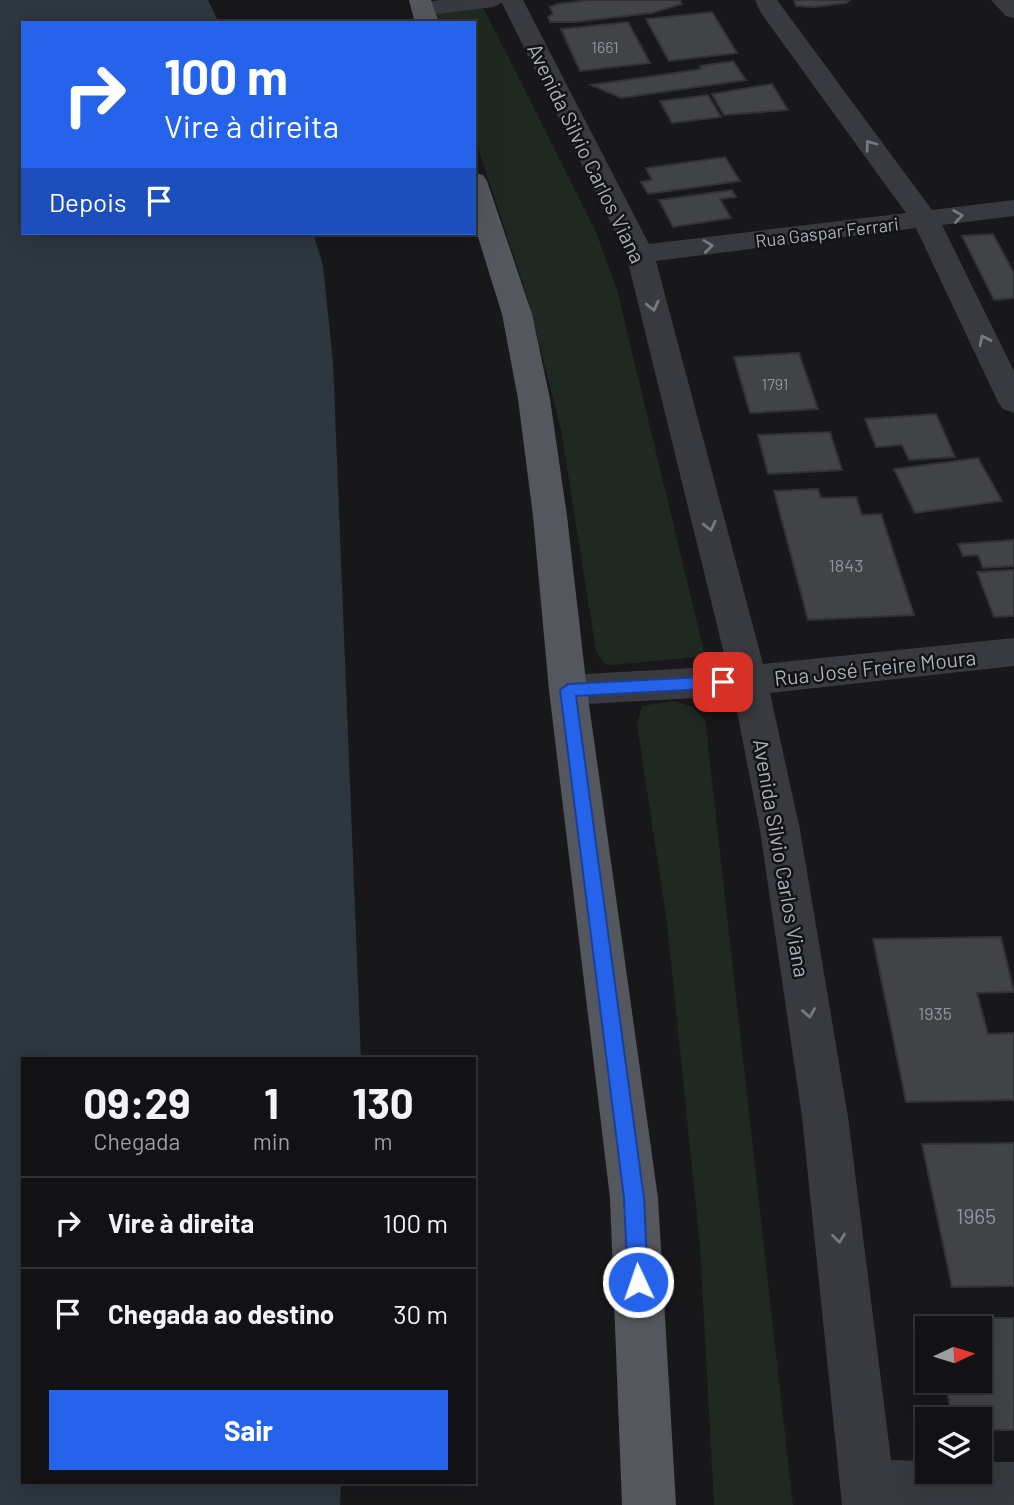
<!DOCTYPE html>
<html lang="pt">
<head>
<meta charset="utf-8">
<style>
	body { margin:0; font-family:Barlow,sans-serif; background:#1b1b1d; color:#f1f3f6; height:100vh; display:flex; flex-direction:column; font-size:26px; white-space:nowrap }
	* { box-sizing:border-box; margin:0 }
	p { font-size:23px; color:#9c9ea0 }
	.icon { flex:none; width:38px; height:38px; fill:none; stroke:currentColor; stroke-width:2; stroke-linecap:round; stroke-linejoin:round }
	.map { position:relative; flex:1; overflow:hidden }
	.panel { position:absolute; left:21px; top:1057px; width:455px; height:427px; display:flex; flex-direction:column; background:#121214; border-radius:0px; box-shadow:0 7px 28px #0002,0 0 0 2px #313234 }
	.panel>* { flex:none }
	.banner { position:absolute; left:21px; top:21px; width:455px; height:214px; border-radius:0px; box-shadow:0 7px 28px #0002,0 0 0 2px #313234; background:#2563eb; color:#fff; overflow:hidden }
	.needle { width:46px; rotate:86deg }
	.buttons { position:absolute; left:915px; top:1316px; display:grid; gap:14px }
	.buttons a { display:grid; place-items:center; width:77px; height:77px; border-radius:0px; background:#121214; box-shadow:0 7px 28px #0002,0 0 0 2px #313234; font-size:35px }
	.pin { position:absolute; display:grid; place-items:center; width:60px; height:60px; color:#fff; margin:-30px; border-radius:14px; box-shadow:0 4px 10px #0006 }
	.me { position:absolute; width:77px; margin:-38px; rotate:357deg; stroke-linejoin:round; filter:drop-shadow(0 0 5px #0008) }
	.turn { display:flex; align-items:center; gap:24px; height:147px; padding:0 28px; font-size:32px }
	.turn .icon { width:91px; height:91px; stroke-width:2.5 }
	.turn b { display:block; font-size:49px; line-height:60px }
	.then { display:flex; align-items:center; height:66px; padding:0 28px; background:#0003; gap:14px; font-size:26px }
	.eta { display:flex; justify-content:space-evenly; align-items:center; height:119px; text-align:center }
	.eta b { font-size:42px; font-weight:700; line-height:49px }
	.primary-button { display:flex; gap:14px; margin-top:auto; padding:14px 28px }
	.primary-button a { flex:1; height:80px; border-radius:0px; background:#2563eb; color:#fff; font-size:28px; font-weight:700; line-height:80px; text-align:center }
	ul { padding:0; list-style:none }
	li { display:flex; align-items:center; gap:21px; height:91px; padding:0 28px; border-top:2px solid #313234 }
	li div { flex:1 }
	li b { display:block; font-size:26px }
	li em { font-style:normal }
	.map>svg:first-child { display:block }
	.green { fill:#1f2821 }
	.water { fill:#2d373f }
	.building { fill:#424347; stroke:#323236; stroke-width:2 }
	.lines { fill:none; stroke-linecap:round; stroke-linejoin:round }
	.minor { fill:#393a3f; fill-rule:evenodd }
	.major { fill:#55575e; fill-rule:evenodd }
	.oneway { stroke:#777a83 }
	.route { fill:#2563eb; stroke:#184099; stroke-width:2 }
	.labels { text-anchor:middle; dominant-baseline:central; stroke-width:5; stroke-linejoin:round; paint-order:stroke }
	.far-number-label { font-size:16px; fill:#90949d }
	.far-street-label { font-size:18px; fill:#aaafba; stroke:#131315 }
	.number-label { font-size:18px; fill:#90949d }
	.street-label { font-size:21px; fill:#aaafba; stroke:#131315 }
	.near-number-label { font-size:21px; fill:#90949d }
</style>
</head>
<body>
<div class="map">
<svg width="1014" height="1505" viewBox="0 0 1014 1505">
	<rect width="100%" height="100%" fill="#18181a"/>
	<!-- green -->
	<g class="green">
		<polygon points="481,3 596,232 617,290 705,656 614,665 605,664 596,651 561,430 527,296 474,136 474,23 437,23 433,13"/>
		<polygon points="672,701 691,706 705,719 793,1505 714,1505 700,1246 667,923 637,725 642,706"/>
	</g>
	<!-- water -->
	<polygon class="water" points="0,0 208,0 219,23 23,23 23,233 313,233 323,265 333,363 361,1059 23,1059 23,1482 341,1482 340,1505 0,1505"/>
	<!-- building -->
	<g class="building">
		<polygon points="589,0 680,0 682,4 652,13 575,22 550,22 548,17 553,14 550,7 557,4"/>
		<polygon points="794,0 850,0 846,3 815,7 796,6"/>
		<polygon points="712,12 737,53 669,61 646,19"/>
		<polygon points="628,22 650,63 580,71 561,29"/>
		<polygon points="733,61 746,80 621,98 591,85 702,69 700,66"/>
		<polygon points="772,84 788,110 724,115 712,94"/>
		<polygon points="708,95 721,117 672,123 660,101"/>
		<polygon points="725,157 740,181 648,194 641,182 652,180 646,168"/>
		<polygon points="732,190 736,197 720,199 731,218 673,227 659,200"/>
		<polygon points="993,234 1014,273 1014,298 994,300 962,236"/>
		<polygon points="799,353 818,409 750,413 734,357"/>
		<polygon points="936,414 955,457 909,460 902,445 876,447 865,419"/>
		<polygon points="830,432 842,470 768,474 758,435"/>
		<polygon points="978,458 1002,501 915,513 894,469"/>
		<polygon points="818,489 821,498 856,497 862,515 881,514 914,615 808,620 774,491"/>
		<polygon points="1014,540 1014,566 983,568 978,555 963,556 958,544"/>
		<polygon points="1014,570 1014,616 994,617 977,572"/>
		<polygon points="1001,937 1014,992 977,993 988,1034 1014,1033 1014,1100 906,1102 873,939"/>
		<polygon points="1014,1143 1014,1286 952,1287 922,1144"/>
		<polygon points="933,1318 1014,1318 1014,1430 980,1430 980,1419 952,1419 945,1381 980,1381 980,1328 935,1328"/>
	</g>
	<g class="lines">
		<!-- minor -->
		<g class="minor">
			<polygon points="440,0 523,0 649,244 906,213 761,13 755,0 777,0 932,210 1014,200 1014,216 942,225 1014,371 1014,413 1003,409 998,402 916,228 656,261 763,664 1014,638 1014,666 770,693 800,830 848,1117 891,1460 928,1461 928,1472 980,1472 980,1462 1014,1462 1014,1505 842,1505 802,1117 760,830 734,696 568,705 555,701 549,690 555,679 568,675 727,666 626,254 502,3 493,7 423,16 415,14 412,9 415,4"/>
			<polygon points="991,0 1014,0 1014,18 1006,16"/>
		</g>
		<!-- major -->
		<g class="major">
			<polygon points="409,0 431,0 439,23 415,23"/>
			<polygon points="474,173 483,175 487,181 532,314 550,399 567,516 587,690 658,1198 676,1505 622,1505 610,1198 549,690 533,516 518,399 502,314 474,224"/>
		</g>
	</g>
	<!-- one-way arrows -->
	<defs><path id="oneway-chevron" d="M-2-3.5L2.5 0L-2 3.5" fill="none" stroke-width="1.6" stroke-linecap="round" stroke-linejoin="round" transform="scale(1.75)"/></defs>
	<g class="oneway">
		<use href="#oneway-chevron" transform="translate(870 145) rotate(-126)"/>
		<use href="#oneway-chevron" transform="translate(958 216) rotate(-8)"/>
		<use href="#oneway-chevron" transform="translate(708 246) rotate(-7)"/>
		<use href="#oneway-chevron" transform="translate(653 306) rotate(76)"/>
		<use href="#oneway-chevron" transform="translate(984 340) rotate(-116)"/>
		<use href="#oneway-chevron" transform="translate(710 526) rotate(76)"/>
		<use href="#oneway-chevron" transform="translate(809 1013) rotate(81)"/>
		<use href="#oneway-chevron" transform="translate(839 1238) rotate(84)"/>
	</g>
	<!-- route -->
	<polygon class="route" points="723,676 731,682 723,688 576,696 644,1198 648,1282 645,1289 638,1292 631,1289 628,1282 624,1198 560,690 568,684"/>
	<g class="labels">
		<!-- far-number labels -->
		<g class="far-number-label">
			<text x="605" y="46">1661</text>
			<text x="775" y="383">1791</text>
		</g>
		<!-- far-street labels -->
		<g class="far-street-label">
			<text transform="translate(827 232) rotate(-7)">Rua Gaspar Ferrari</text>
		</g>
		<!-- number labels -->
		<g class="number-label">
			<text x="846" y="565">1843</text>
			<text x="935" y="1013">1935</text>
		</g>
		<!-- street labels -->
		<g class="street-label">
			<text transform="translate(587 153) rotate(64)">Avenida Silvio Carlos Viana</text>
			<text transform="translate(875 667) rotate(-6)">Rua José Freire Moura</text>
			<text transform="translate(782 858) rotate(80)">Avenida Silvio Carlos Viana</text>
		</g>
		<!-- near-number labels -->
		<g class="near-number-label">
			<text x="976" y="1215">1965</text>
		</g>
	</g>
</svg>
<div class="buttons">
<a><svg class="needle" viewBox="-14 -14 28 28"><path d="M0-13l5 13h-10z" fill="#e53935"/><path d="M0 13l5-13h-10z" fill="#9c9ea0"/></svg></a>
<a><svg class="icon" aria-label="layers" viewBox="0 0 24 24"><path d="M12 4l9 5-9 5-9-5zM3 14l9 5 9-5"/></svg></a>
</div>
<div class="pin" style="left:723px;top:682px;background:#d93025"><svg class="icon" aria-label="arrive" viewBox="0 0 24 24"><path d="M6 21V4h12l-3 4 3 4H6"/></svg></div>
<svg class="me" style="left:638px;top:1282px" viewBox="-20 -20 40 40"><circle r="17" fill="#2563eb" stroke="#fff" stroke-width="3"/><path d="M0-11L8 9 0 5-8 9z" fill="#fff"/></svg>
<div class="banner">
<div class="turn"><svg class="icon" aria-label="right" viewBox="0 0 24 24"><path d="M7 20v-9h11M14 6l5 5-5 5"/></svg><div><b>100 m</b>Vire à direita</div></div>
<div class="then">Depois<svg class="icon" aria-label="arrive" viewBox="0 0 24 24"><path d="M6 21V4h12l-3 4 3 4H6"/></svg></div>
</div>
<section class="panel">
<div class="eta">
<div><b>09:29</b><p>Chegada</p></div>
<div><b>1</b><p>min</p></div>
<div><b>130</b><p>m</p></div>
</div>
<ul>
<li><svg class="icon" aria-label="right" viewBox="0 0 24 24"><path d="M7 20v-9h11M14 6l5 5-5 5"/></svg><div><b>Vire à direita</b></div><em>100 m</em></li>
<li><svg class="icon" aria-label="arrive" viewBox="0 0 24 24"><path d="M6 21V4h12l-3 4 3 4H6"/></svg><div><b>Chegada ao destino</b></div><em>30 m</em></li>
</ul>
<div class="primary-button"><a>Sair</a></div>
</section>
</div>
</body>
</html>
